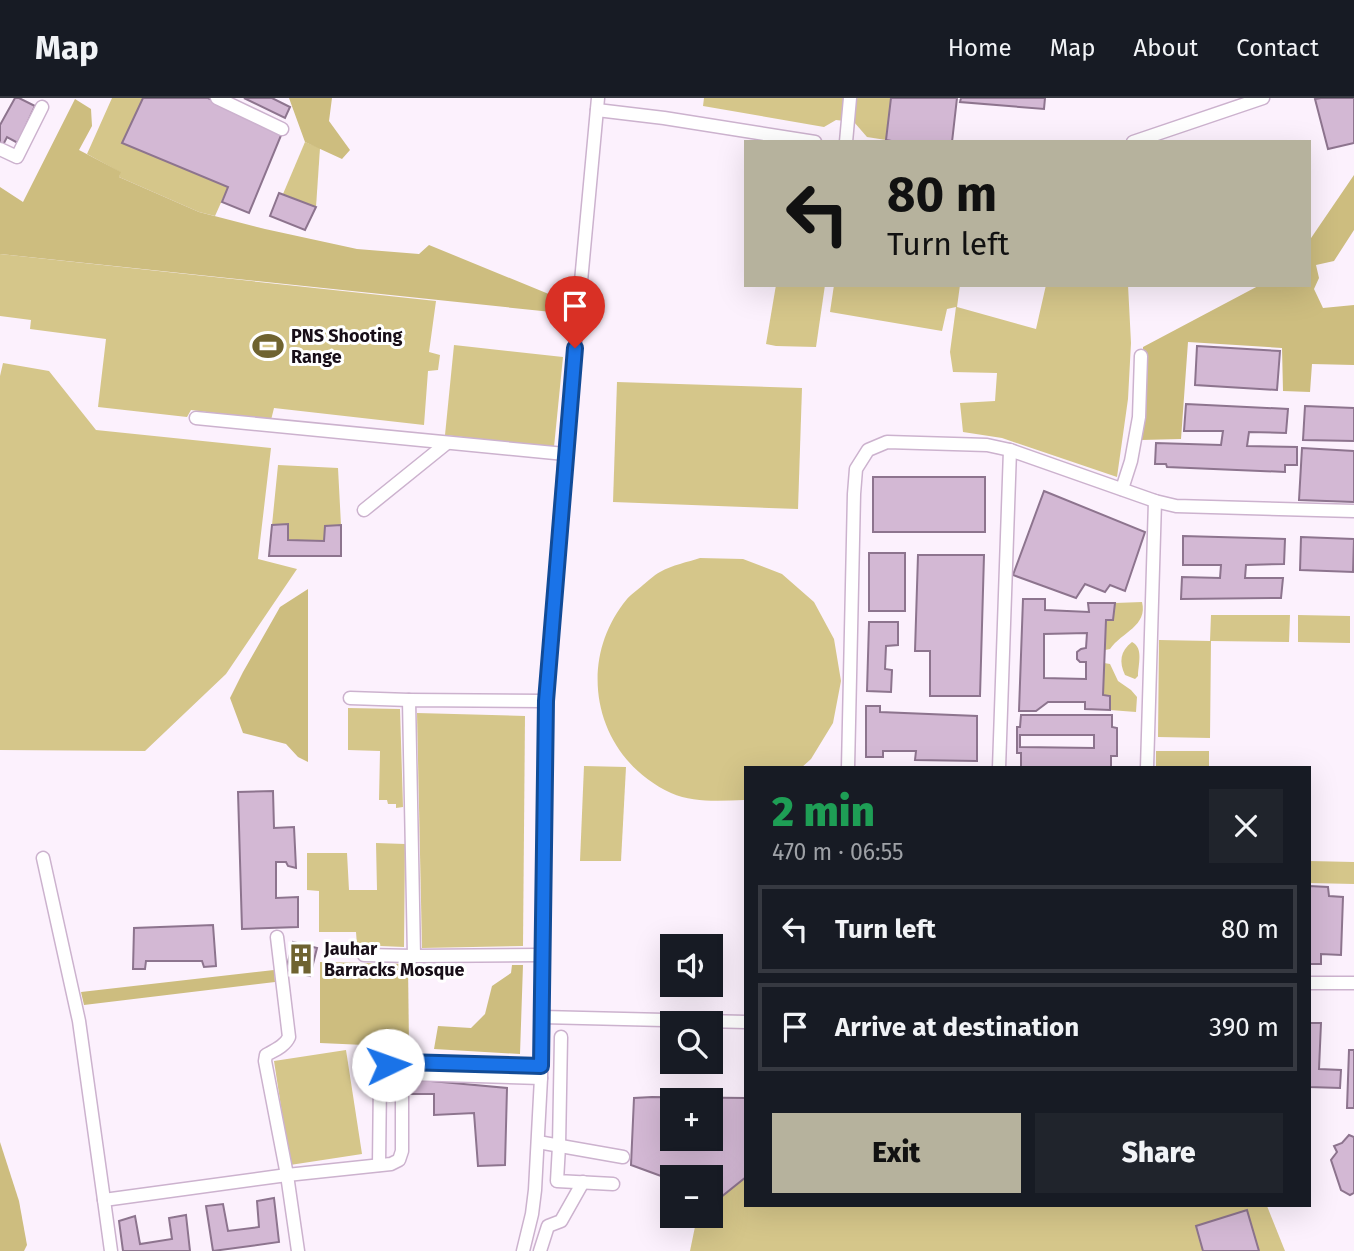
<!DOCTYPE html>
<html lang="en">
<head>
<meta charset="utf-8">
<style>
	body { margin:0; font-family:"Fira Sans",sans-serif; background:#20242c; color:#f1f3f6; height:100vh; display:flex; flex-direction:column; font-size:26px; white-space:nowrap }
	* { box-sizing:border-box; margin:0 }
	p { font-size:23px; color:#9ea1a6 }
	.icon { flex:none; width:38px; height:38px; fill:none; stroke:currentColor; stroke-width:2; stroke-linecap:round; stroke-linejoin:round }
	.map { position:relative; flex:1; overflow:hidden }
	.drawer { position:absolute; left:744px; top:668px; width:567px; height:441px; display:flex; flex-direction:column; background:#171b24; border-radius:0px; box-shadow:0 7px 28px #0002 }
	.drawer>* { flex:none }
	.banner { position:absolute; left:744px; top:42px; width:567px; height:147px; border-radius:0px; box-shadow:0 7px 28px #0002; background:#b6b29d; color:#111; overflow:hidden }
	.buttons { position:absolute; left:660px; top:836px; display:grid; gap:14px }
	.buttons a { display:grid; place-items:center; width:63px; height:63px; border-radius:0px; background:#171b24; box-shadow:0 7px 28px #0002; font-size:35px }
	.pin { position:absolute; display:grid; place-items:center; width:60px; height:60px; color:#fff; margin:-72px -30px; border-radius:50% 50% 50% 0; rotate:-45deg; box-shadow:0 0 7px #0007 }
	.pin .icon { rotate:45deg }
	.me { position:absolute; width:77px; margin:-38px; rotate:87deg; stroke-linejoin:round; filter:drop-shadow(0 0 5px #0008) }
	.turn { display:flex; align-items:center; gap:24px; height:147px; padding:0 28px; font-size:32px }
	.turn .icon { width:91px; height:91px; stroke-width:2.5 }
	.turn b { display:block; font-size:49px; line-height:60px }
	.round { display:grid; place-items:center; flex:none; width:74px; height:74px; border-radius:0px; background:#20242c }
	.headline { display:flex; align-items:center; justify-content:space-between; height:119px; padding:0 28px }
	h1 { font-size:42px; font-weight:800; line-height:52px; color:#1e9e55 }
	.button { display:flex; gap:14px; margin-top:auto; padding:14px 28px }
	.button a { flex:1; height:80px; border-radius:0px; background:#b6b29d; color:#111; font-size:28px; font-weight:800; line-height:80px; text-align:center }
	.button a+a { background:#20242c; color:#f1f3f6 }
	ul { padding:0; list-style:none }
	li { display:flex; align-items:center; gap:21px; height:88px; margin:0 14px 10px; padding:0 14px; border:4px solid #363941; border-radius:0px }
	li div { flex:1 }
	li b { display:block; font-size:26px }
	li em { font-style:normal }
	header { display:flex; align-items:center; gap:42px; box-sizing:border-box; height:98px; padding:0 35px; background:#171b24; border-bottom:2px solid #363941 }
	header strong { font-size:33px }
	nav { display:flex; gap:38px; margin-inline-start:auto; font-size:24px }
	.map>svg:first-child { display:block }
	.green { fill:#d5c68a }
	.forest { fill:#cdbd7f }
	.building { fill:#d3b8d4; stroke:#8d748e; stroke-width:2; fill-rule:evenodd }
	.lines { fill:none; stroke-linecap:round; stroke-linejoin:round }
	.minor-casing { stroke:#ccb2ce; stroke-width:15 }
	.minor { stroke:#fff; stroke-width:12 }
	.route-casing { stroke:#114b97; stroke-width:18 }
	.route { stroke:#1a73e8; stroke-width:12 }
	.labels { text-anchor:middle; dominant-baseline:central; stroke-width:6; stroke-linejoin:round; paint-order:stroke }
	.poi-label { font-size:18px; font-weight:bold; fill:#180e18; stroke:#fff; text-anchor:start }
</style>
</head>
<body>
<header>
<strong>Map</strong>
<nav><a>Home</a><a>Map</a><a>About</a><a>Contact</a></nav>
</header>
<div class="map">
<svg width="1354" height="1153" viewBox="0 0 1354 1153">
	<rect width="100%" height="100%" fill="#fcf1fd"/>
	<!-- green -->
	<g class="green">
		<polygon points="112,0 143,0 122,45 228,89 215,118 199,114 119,79 120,74 87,56"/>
		<polygon points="704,0 891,0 886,42 867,39 854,24 836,22 824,29 703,8"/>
		<polygon points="305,44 320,50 316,109 283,96"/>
		<polygon points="0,156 436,203 429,254 440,257 438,272 428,273 424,327 274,310 271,322 191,312 187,319 98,309 106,241 30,231 31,222 0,218"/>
		<polygon points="776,187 825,187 816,249 776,248 766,246"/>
		<polygon points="834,187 960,187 957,209 1036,231 1046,187 1128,187 1131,245 1128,301 1117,379 1002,340 963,334 960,305 995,303 997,275 953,274 950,254 956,209 947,211 942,233 830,214"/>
		<polygon points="454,247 563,259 554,349 445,337"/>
		<polygon points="3,265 49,273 96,332 271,350 258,461 297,471 226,576 145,653 0,652 0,278"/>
		<polygon points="617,284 802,290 798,411 613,404"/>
		<polygon points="278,367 338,370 341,427 325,428 324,443 288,442 288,426 272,427"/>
		<path d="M 700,460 L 743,461 L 782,476 L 814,504 L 834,541 L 841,583 L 833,625 L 811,661 L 801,670 L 746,670 L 744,702 C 720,703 694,705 671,695 C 595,660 574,565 627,501 C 631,496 638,492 643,487 C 648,483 654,477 660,474 C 672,467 688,464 700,460 Z"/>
		<path d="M 1142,504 C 1148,528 1122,534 1110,551 L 1105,552 L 1106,522 L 1113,521 L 1115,505 Z"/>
		<polygon points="1211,517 1290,517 1289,544 1211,543 1210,640 1158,639 1159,542 1210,543"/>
		<polygon points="1298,517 1350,518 1350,545 1298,544"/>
		<path d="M 1132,544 C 1144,550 1138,567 1138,578 L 1135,581 L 1125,577 C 1119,564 1120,553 1132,544 Z"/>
		<polygon points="1104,565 1110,566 1118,583 1131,592 1137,599 1136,614 1110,612 1110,598 1103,597"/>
		<polygon points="348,610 400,611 403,709 396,710 396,706 388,706 387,702 379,702 380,653 348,652"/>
		<polygon points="417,615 525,618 523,848 422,850"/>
		<rect x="1156" y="653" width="53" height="17"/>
		<polygon points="584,668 626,669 621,763 580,763"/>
		<polygon points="376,745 405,746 404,849 357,847 356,834 319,834 319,793 307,792 307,755 347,755 349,792 377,792"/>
		<polygon points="1309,763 1354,764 1354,786 1309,785"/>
		<polygon points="346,952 362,1056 290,1067 274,963"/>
		<polygon points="745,1079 746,1108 1267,1108 1285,1153 690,1153 697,1119 710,1118 711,1108"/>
	</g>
	<!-- forest -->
	<g class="forest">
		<polygon points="289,0 332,0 329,23 350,52 342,61 305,44"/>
		<polygon points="75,1 91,11 92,28 79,52 121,74 119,79 199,114 265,131 357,151 419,156 429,147 573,206 571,216 0,156 0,89 23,104"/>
		<polygon points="1354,77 1354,132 1334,163 1316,167 1319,180 1314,191 1323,210 1354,207 1354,267 1312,266 1310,294 1283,293 1282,250 1188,244 1181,341 1141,342 1143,249 1260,187 1309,187 1309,143"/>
		<polygon points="308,491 308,664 298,659 286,646 243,635 230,600 243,574 280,509"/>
		<polygon points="320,864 408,866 409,949 320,945"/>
		<polygon points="512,867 523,867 520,956 434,951 438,928 471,930 485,916 492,888 511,875"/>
		<polygon points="274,872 275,884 84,907 81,894"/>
		<polygon points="0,1044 19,1103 27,1147 24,1153 0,1153"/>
	</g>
	<!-- building -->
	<g class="building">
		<polygon points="15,0 19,0 35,8 18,45 7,39 3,47 0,46 0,27"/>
		<polygon points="143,0 208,0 282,35 249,115 222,104 228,89 122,45"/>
		<polygon points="244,0 272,0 290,9 285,20"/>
		<polygon points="891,0 957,0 952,44 897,44 886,42"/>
		<polygon points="961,0 1045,0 1044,11 960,4"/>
		<polygon points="1321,0 1354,0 1354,45 1328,51 1315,1"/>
		<polygon points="279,95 316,109 305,132 270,118"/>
		<polygon points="1197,248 1280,253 1277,292 1195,287"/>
		<polygon points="1186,306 1288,311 1286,335 1249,334 1247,348 1297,349 1297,367 1285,367 1285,374 1167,369 1166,366 1155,366 1156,345 1221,347 1223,333 1184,333"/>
		<polygon points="1305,308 1354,310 1354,343 1303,342"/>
		<polygon points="1302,350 1354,353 1354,404 1299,402"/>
		<rect x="873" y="379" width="112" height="55"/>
		<polygon points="1044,393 1145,434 1125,493 1110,487 1105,494 1085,486 1076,500 1013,477"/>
		<polygon points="288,426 288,442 324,443 325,428 341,427 341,458 269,458 272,427"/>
		<polygon points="1183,438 1285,441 1284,466 1246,467 1245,480 1283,480 1281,500 1181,501 1182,479 1220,480 1221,467 1183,467"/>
		<polygon points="1301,439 1354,441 1353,474 1300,472"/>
		<rect x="869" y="455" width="36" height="58"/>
		<polygon points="918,457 984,457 980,598 930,598 930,553 915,553"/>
		<path d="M 1023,501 L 1045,501 L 1045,512 L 1089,514 L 1088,505 L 1115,505 L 1113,522 L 1106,522 L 1103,597 L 1110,598 L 1110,612 L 1085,611 L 1085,604 L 1048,604 L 1036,613 L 1019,613 ZM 1087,535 L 1086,550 L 1081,551 L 1077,554 L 1077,561 L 1080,564 L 1086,564 L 1086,581 L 1044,580 L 1044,536 Z"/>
		<polygon points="869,524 898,524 898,547 886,548 885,571 892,572 891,594 867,593"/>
		<polygon points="866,608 880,608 880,614 977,618 977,663 915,662 916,653 883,653 883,659 866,659"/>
		<path d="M 1021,617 L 1112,617 L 1112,629 L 1117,630 L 1117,658 L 1111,658 L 1111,669 L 1021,669 L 1021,655 L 1017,655 L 1017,629 L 1020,629 ZM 1020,637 L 1094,637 L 1094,650 L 1020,649 Z"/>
		<polygon points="273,693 274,730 294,729 296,770 288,768 286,764 276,764 276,800 298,799 298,829 242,831 238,694"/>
		<polygon points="1309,788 1328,789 1329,798 1343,799 1341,857 1321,856 1321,866 1309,866"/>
		<polygon points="213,827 216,868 204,869 202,863 146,863 145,871 133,871 134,830"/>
		<polygon points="293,844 317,850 310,878 286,872"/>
		<polygon points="1309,925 1321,925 1319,971 1341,972 1340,990 1309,989"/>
		<polygon points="1349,952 1354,952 1354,1010 1347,1010"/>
		<polygon points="409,981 507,990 505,1067 478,1068 474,1015 434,1017 434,996 408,996"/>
		<path d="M 652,999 L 746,1000 L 746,1079 L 721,1099 L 710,1095 L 710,1080 L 672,1080 L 672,1082 L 631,1067 L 634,1000 ZM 672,1003 L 710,1003 L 710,1041 L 672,1041 Z"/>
		<polygon points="1349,1037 1354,1039 1354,1095 1350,1097 1341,1092 1331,1062 1337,1054 1334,1048 1342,1045"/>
		<polygon points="274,1100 279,1144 213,1153 206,1108 223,1106 228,1133 259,1129 257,1103"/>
		<polygon points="1247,1112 1259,1153 1203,1153 1196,1128"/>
		<polygon points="186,1117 190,1153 123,1153 119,1123 135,1118 140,1146 172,1141 169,1120"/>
	</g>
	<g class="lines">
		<!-- minor casing -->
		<g class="minor-casing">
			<g id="minor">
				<polyline points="217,0 282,31"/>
				<polyline points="597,12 664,20 815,44"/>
				<polyline points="846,44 850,0"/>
				<polyline points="1133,44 1263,0"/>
				<polyline points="0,51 17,59 42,9"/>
				<polyline points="196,320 565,356"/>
				<polyline points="1122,391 1131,363 1139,319 1141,258"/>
				<polyline points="364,412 447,345"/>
				<polyline points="350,600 409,602"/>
				<polyline points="848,670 854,396 856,371 868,352 887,344 987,347 1010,352 1155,403 1176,408 1354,413"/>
				<polyline points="999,670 1010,352"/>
				<polyline points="1147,670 1155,403"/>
				<polyline points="43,760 79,923 104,1102"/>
				<path d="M 277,839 L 289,939 C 285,948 275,952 266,957 L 265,963 L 287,1077 L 298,1153"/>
				<polyline points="364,857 414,858"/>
				<polyline points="543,857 414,858 409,602 546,603"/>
				<polyline points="1309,885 1354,885"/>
				<polyline points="542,919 746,924"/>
				<polyline points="561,939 559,1048 557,1083 613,1086"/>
				<polyline points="538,1044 623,1059"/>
				<polyline points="379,1067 380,981 388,967 395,964 404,964 541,968"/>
				<polyline points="111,1153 104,1102 287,1077 391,1066 399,1062 402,1053 402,989 405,978 409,976 541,980"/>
				<polyline points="523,1153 532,1116 535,1092 541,980 546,603 565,356 598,0"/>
				<polyline points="540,1153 548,1128 561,1123 583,1084"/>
			</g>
		</g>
		<!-- minor -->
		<use href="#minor" class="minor"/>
	</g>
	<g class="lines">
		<!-- route casing -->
		<g class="route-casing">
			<polyline id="route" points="388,967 395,964 404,964 541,968 546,603 575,250"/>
		</g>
		<!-- route -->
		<use href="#route" class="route"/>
	</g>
	<!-- icons -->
	<defs>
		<g id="stadium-bare" transform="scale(2.415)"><path d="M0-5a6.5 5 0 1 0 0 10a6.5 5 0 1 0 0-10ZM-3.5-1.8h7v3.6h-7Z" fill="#6f6330" stroke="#fff" stroke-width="2.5" paint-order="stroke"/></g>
		<g id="building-bare" transform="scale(2.415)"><path d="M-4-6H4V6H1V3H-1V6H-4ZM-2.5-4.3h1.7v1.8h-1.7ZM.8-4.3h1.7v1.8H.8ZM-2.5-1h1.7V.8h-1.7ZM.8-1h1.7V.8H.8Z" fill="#6f6330" stroke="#fff" stroke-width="2.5" paint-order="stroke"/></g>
	</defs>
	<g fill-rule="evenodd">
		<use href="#stadium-bare" x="268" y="248"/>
		<use href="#building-bare" x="301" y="861"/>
	</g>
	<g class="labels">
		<!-- poi labels -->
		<g class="poi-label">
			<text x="291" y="238">PNS Shooting<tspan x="291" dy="21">Range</tspan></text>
			<text x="324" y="851">Jauhar<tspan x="324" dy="21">Barracks Mosque</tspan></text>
		</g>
	</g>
</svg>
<div class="buttons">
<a><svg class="icon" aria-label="sound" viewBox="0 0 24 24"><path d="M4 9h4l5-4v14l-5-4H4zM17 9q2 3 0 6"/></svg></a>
<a><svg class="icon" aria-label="search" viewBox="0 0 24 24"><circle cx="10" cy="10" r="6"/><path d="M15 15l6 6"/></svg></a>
<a>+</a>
<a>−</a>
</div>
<div class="pin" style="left:575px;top:250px;background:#d93025"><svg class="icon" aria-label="arrive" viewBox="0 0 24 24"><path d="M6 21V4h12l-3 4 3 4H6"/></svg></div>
<svg class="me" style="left:388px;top:967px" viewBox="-20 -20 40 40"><circle r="19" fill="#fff"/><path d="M0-13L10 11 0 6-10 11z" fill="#1a73e8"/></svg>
<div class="banner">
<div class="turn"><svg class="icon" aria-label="left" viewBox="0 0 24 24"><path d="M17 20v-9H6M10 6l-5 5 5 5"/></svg><div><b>80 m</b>Turn left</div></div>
</div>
<section class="drawer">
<div class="headline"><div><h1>2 min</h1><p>470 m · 06:55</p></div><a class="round"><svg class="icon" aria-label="close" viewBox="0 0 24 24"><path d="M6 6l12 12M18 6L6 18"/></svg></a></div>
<ul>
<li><svg class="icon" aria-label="left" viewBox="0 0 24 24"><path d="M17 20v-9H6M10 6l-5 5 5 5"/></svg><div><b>Turn left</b></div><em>80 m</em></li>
<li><svg class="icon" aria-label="arrive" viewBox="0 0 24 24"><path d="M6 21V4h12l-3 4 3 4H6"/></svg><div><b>Arrive at destination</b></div><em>390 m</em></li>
</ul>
<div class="button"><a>Exit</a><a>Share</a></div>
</section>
</div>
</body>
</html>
